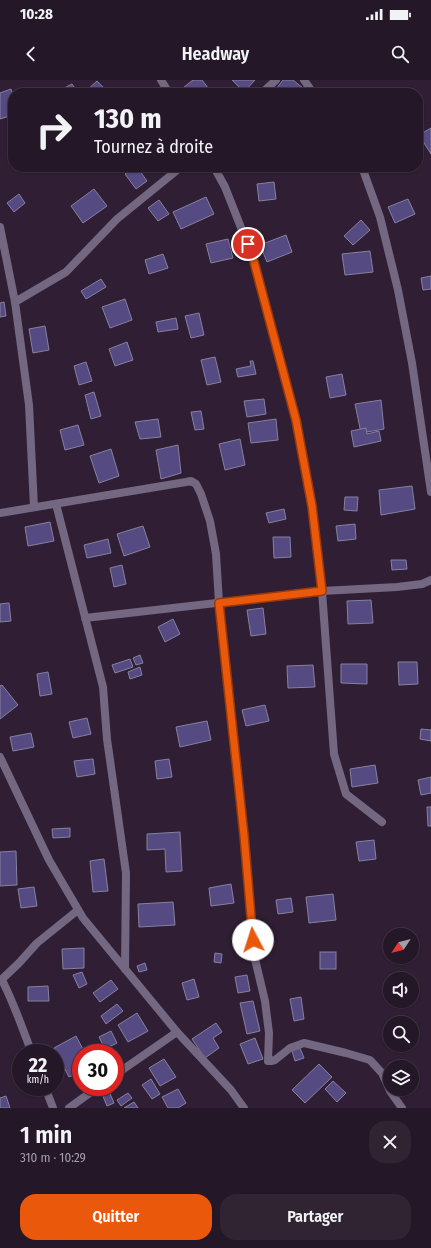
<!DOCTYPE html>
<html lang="fr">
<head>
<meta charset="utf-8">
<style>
	body { margin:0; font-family:"Fira Sans Condensed",sans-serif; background:#302433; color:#f1f3f6; height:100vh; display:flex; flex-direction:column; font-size:15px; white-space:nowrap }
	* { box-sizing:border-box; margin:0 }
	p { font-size:13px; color:#a39fa7 }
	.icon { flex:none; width:22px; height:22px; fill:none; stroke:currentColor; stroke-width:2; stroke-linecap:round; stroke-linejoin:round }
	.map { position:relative; height:1028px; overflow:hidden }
	.panel { display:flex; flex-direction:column; background:#241727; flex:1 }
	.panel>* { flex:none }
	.guide { position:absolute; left:8px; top:8px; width:415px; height:84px; border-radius:16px; box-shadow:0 1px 3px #0004,0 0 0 1px #413644; background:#241727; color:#f1f3f6; overflow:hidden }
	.needle { width:26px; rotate:234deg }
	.fabs { position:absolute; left:383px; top:848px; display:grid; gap:8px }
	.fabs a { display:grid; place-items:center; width:36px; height:36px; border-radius:50%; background:#241727; box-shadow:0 1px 3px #0004,0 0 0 1px #413644; font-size:20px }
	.speed { position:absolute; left:12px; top:964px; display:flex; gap:8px; font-size:20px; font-weight:700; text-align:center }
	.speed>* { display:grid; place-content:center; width:52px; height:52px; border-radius:50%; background:#241727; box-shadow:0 1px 3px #0004,0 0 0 1px #413644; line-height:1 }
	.speed small { font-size:10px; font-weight:400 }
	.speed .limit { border:6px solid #d22; background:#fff; color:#111 }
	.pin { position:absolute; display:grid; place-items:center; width:34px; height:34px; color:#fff; margin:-17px; border:2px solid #fff; border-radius:50%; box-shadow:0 1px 4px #0007 }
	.me { position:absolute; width:44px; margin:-22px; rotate:355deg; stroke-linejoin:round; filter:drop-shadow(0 0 3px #0008) }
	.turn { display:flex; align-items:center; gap:14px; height:84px; padding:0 20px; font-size:18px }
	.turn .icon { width:52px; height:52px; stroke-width:2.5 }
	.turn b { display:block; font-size:28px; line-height:34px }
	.round { display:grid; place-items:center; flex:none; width:42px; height:42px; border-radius:16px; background:#302433 }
	.headline { display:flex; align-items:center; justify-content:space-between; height:68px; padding:0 20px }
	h1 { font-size:24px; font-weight:600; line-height:30px }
	.action { display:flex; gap:8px; margin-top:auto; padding:8px 20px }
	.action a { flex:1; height:46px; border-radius:16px; background:#ea580c; color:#fff; font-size:16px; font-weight:600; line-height:46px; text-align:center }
	.action a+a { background:#302433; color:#f1f3f6 }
	.status { display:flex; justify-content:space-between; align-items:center; height:28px; padding:0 20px; background:#241727; direction:ltr }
	.status svg { height:11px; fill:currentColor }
	header { display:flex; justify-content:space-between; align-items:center; height:52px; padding:0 20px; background:#241727; font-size:18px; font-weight:600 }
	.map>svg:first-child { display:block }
	.building { fill:#564a83; stroke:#85819e }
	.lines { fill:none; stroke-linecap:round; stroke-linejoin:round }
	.street { stroke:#736781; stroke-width:8 }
	.route-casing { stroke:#983908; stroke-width:10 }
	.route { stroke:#ea580c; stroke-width:7 }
</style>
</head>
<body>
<div class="status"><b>10:28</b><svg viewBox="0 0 49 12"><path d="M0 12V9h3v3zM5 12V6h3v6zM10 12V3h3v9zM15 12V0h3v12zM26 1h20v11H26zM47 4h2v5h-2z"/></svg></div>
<header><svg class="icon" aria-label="back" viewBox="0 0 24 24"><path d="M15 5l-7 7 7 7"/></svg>Headway<svg class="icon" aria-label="search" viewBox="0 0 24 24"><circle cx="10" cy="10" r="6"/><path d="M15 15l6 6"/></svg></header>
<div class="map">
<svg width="431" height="1028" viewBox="0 0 431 1028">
	<rect width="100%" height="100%" fill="#301f34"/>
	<!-- building -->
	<g class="building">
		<polygon points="193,0 202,0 212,13 180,13 179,11"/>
		<polygon points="232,0 255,0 244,12"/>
		<polygon points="283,0 293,0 304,9 301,13 273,13"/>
		<polygon points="97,1 108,12 108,13 88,13 86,11"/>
		<polygon points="72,4 78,13 55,13"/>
		<polygon points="11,9 13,16 13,35 0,39 0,13"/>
		<polygon points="431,48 431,74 419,55"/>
		<polygon points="135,87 137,87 147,101 136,109 125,94"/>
		<polygon points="274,102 276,119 259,121 257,104"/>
		<polygon points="94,109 107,126 83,143 71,126"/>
		<polygon points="19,114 25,123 14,132 7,123"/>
		<polygon points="206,117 214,134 181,149 173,132"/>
		<polygon points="408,119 415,134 395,143 388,127"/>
		<polygon points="159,120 169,134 158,141 148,128"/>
		<polygon points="361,140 370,150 353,165 344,156"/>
		<polygon points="286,155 292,172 267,182 260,165"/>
		<polygon points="228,159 233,178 211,183 206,164"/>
		<polygon points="370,171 373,192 345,195 342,174"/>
		<polygon points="163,174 168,188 149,194 145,180"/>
		<polygon points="431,196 431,209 423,210 421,198"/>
		<polygon points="101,199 106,207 86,219 81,211"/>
		<polygon points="125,219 132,240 110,248 102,227"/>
		<polygon points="4,222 6,236 0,237 0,223"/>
		<polygon points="199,233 204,255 191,258 185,236"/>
		<polygon points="176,238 178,249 158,252 156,242"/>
		<polygon points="45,246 49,270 33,273 29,249"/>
		<polygon points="127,262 133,280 115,286 109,269"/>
		<polygon points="215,277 221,302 207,305 201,280"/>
		<polygon points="250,281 253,281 256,294 238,297 236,289 251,286"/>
		<polygon points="86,282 92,301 79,305 74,286"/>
		<polygon points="342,294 346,315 330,318 326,297"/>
		<polygon points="94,312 101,336 91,339 85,315"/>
		<polygon points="264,319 266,334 247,337 244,321"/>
		<polygon points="381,320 384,349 361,353 355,324"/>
		<polygon points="201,331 204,349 195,350 191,332"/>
		<polygon points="158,339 161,357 140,359 135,342"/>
		<polygon points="276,339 278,360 251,363 248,343"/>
		<polygon points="78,345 84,365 65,370 60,350"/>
		<polygon points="366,348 367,354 379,351 381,361 354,367 351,351"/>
		<polygon points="240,359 245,385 225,390 219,364"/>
		<polygon points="178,365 181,393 161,399 156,370"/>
		<polygon points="111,369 119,396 99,403 90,376"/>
		<polygon points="412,406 415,429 381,435 379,410"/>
		<polygon points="345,417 358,417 357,431 344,430"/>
		<polygon points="284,429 286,439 269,443 266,433"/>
		<polygon points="50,442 54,461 28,466 25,447"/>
		<polygon points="355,444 356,459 338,461 336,446"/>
		<polygon points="143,446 150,467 124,476 117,454"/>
		<polygon points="273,457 290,457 291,477 274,478"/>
		<polygon points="108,459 111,473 87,478 84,465"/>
		<polygon points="391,480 406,480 407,489 392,490"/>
		<polygon points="122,485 126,504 114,507 110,488"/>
		<polygon points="371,520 373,543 348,544 347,521"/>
		<polygon points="9,523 11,541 0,542 0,524"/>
		<polygon points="263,528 266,554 251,556 247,530"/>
		<polygon points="173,539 180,554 165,562 158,547"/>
		<polygon points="140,575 143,583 136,585 133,578"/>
		<polygon points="130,579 133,587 115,593 112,585"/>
		<polygon points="398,582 417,582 418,604 399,605"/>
		<polygon points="341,584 367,584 367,604 341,603"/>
		<polygon points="313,585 315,607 288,608 287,586"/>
		<polygon points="140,587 142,595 130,599 128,592"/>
		<polygon points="48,592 52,614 40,616 37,594"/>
		<polygon points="2,605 18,625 0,639 0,606"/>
		<polygon points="265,625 269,641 246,646 242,630"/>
		<polygon points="87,638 91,654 73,658 69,642"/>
		<polygon points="207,641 211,660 180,667 176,647"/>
		<polygon points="421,649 431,650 431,661 420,659"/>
		<polygon points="31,653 34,667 13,671 10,657"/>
		<polygon points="93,679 95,694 77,697 74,681"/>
		<polygon points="169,679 172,697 157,699 155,681"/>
		<polygon points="375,685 378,703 352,707 350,689"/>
		<polygon points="431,697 431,713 421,715 418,700"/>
		<polygon points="427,727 431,727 431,746 428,746"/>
		<polygon points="70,748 70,757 53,758 52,749"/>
		<polygon points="180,752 182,791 166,792 165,769 147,770 147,754"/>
		<polygon points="374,760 376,779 359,781 356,762"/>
		<polygon points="16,771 17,805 0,806 0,772"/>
		<polygon points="104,779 108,811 93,812 90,781"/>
		<polygon points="231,804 234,823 211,826 209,808"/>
		<polygon points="34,807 37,826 21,828 18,809"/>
		<polygon points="333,814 336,840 309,843 306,817"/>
		<polygon points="291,818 293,832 278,834 276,820"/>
		<polygon points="173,822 175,845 139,847 138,824"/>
		<polygon points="84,868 84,888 63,889 62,869"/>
		<rect x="320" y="872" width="16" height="17"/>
		<polygon points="215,873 222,874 221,883 214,882"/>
		<polygon points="145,883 147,890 139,892 137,886"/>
		<polygon points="82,892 87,904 79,908 73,895"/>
		<polygon points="247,895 250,911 238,913 235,897"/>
		<polygon points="194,899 199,917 187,920 182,903"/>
		<polygon points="111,900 118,909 100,922 93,913"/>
		<polygon points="48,906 49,921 28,921 28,907"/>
		<polygon points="301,917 304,939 294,941 290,919"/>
		<polygon points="253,921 260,951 247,954 240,923"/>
		<polygon points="117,924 123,931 106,944 101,936"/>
		<polygon points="137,933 148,951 128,962 118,945"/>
		<polygon points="216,943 222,952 213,958 219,968 205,978 192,959"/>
		<polygon points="111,951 117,963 105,969 99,957"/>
		<polygon points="76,956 85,973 81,973 81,992 69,997 54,968"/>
		<polygon points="255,958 263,979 248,984 240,964"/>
		<polygon points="300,968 304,978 295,981 292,971"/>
		<polygon points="164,979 176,997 160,1006 149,988"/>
		<polygon points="319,984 332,997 305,1023 292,1010"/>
		<polygon points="151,999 160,1014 152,1019 142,1005"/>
		<polygon points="333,1001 346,1013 337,1022 325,1009"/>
		<polygon points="178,1009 186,1023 178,1028 168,1028 162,1017"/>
		<polygon points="109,1011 114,1023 107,1026 102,1014"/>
		<polygon points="128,1013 132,1018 121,1026 117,1020"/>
		<polygon points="6,1016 10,1028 0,1028 0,1018"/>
		<polygon points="134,1022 138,1028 124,1028"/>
	</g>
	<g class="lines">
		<!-- street -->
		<g class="street">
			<polyline points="161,0 169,13"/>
			<polyline points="304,0 313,13"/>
			<polyline points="262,13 276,0"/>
			<polyline points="214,87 225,107 253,178 296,340 312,426 322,511 334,674 346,714 382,742"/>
			<polyline points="362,87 380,137 398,210 412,283 431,412"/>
			<polyline points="0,147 15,222 29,325 34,427"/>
			<polyline points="15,222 66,192 117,139 181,87"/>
			<polyline points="56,424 103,607 107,659 126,793 125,889"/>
			<polyline points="0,433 186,402 191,401 196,404 201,414 210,441 216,474 219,523 244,755 254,875 265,921 269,953 268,981 271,981 275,980 290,968 304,963 346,973 370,980 382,993 390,1011 402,1028"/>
			<polyline points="85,538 322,511 397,507 422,504 431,500"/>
			<polyline points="0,677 49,780 83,838 177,952 231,1010 244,1028"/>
			<path d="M 2,900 C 14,923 22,948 32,973"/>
			<polyline points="0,901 19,883 37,863 78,830"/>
			<polyline points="115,995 177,952"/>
			<polyline points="45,1007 53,1028"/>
			<polyline points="69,1028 98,1007"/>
		</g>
	</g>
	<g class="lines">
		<!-- route casing -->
		<g class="route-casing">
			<polyline id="route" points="248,164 253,178 296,340 312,426 322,511 219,523 244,755 253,860"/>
		</g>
		<!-- route -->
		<use href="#route" class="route"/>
	</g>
</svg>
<div class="fabs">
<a><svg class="needle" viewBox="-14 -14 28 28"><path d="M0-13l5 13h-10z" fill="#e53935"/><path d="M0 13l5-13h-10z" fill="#a39fa7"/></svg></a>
<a><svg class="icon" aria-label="sound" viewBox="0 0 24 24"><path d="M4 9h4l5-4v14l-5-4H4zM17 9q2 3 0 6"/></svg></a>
<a><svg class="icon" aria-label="search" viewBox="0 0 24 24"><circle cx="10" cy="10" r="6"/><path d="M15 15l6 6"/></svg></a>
<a><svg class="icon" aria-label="layers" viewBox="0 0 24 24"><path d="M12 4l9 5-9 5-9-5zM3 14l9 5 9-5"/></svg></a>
</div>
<div class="speed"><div>22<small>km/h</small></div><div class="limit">30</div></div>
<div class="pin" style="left:248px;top:164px;background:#d93025"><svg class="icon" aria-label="arrive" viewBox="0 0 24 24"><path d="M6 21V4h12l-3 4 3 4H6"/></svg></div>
<svg class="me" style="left:253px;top:860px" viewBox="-20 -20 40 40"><circle r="19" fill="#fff"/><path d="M0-13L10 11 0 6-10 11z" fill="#ea580c"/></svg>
<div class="guide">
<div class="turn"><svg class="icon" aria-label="right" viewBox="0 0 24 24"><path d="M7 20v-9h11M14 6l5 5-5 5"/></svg><div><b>130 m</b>Tournez à droite</div></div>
</div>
</div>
<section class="panel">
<div class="headline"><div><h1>1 min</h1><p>310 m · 10:29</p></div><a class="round"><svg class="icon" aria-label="close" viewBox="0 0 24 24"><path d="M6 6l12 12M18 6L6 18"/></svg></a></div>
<div class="action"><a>Quitter</a><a>Partager</a></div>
</section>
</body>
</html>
